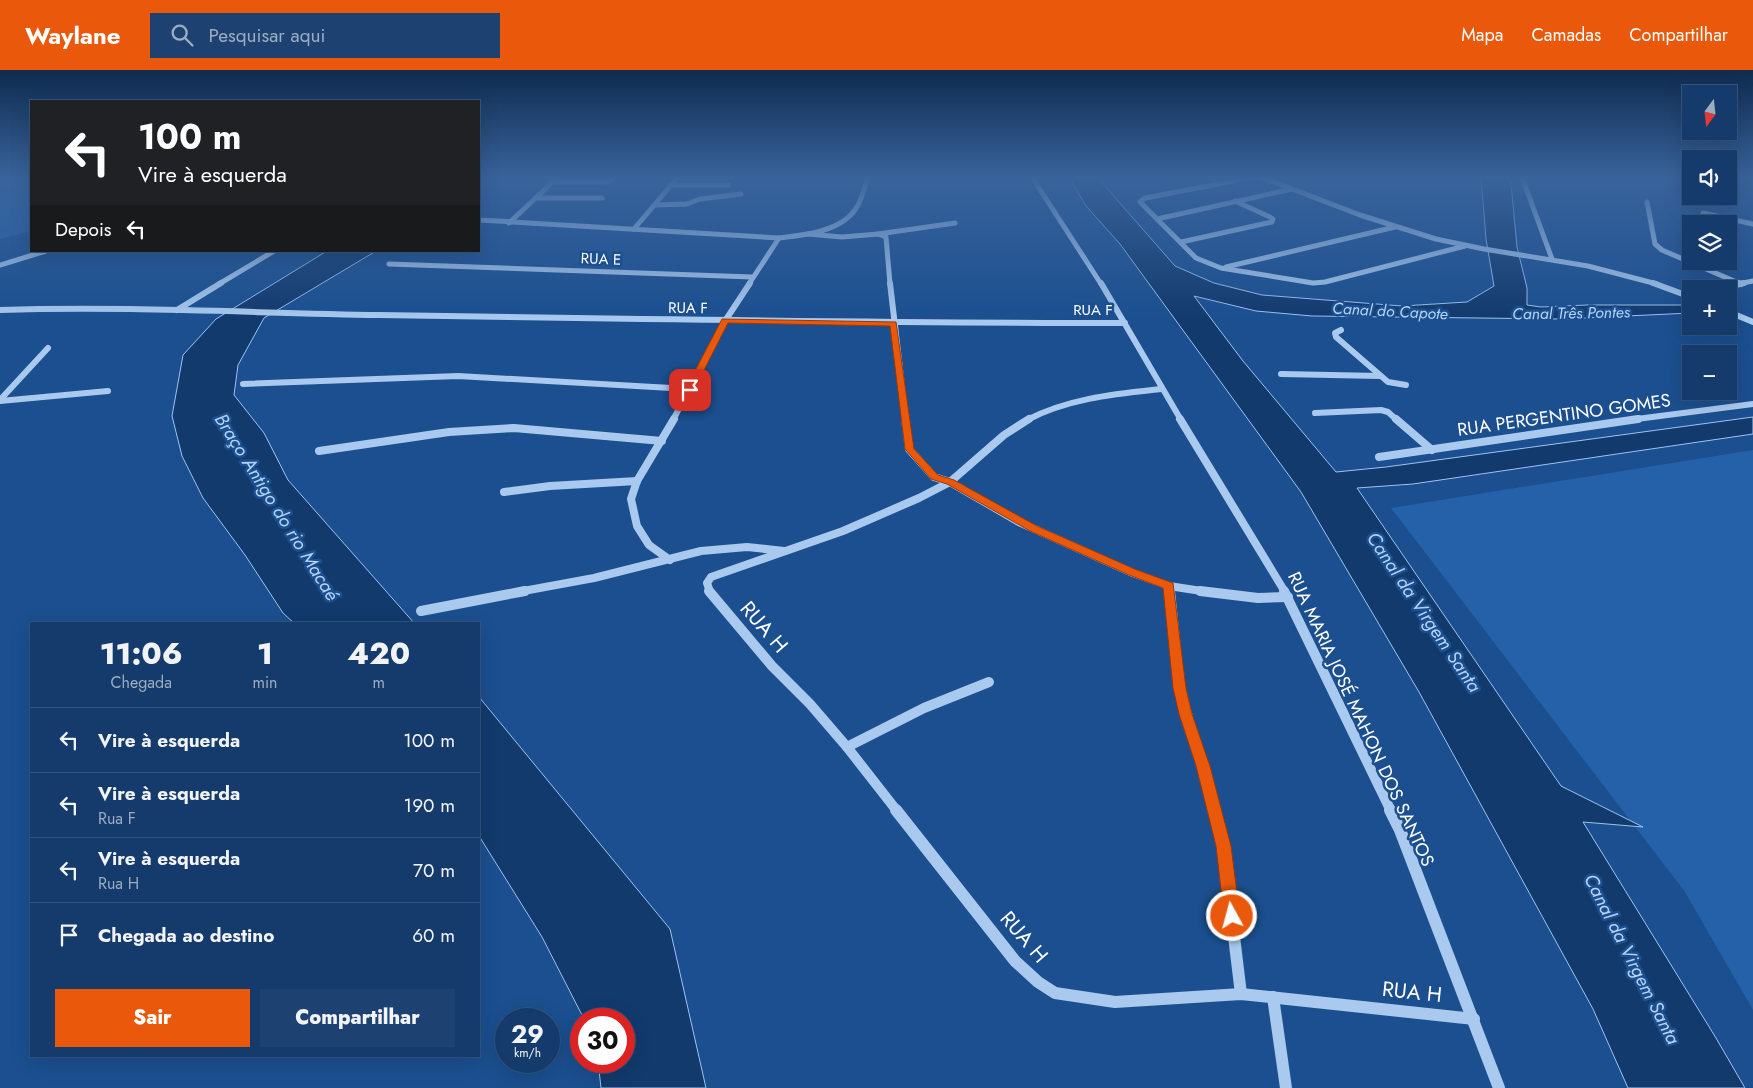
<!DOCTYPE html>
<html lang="pt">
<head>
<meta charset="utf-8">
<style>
	body { margin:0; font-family:Jost,sans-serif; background:#1d4271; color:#f1f3f6; height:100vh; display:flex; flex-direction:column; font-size:19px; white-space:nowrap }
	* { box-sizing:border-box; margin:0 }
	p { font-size:16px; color:#9dadc1 }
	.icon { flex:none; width:28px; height:28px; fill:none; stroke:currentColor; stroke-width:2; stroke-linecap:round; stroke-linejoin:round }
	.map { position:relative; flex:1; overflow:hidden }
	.sheet { position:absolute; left:30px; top:552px; width:450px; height:435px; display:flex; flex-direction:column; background:#143b6b; border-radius:0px; box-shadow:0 5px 20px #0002,0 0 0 1px #33557e }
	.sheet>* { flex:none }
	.hud { position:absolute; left:30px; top:30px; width:450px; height:152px; border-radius:0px; box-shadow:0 5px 20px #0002,0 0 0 1px #33557e; background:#202124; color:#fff; overflow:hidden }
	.needle { width:32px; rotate:195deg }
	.fabs { position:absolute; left:1682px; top:15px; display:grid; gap:10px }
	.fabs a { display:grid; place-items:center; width:55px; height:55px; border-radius:0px; background:#143b6b; box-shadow:0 5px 20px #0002,0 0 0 1px #33557e; font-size:25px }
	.speed { position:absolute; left:495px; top:938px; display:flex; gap:10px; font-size:25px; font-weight:700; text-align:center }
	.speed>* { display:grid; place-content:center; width:65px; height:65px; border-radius:50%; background:#143b6b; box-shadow:0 5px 20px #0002,0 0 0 1px #33557e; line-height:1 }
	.speed small { font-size:12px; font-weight:400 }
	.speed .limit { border:8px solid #d22; background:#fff; color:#111 }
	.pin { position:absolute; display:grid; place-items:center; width:42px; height:42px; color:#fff; margin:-21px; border-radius:10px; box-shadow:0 2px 8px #0006 }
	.me { position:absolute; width:55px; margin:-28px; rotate:353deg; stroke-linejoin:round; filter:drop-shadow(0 0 4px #0008) }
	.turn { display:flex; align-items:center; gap:18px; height:105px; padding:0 25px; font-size:22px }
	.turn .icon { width:65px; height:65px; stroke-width:2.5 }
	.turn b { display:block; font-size:35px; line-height:42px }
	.then { display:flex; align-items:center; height:48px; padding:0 25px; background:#0003; gap:10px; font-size:19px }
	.eta { display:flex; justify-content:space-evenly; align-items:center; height:85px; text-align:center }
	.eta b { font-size:30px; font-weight:800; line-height:35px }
	.primary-button { display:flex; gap:10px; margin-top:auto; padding:10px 25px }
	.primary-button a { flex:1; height:58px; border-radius:0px; background:#ea580c; color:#fff; font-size:20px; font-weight:800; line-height:58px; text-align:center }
	.primary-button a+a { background:#1d4271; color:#f1f3f6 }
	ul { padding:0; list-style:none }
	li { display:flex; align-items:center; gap:15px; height:65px; padding:0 25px; border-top:1px solid #33557e }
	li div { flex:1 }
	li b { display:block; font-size:19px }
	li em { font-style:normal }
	header { display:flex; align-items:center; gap:30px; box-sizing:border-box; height:70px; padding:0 25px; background:#ea580c; color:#fff }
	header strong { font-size:24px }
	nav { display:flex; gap:28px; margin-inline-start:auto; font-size:18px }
	.search { width:350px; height:45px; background:#1d4271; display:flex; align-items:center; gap:12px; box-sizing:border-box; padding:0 18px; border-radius:0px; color:#9dadc1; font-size:19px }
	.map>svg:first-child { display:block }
	.green { fill:#2461a8 }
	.water { fill:#123a6d; stroke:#9cc4f0 }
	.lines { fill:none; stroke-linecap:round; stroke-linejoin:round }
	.minor-far4 { stroke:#a9c9ee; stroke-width:5 }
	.minor-far3 { stroke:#a9c9ee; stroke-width:6 }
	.minor-far2 { stroke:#a9c9ee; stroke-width:8 }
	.minor-far1 { stroke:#a9c9ee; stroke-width:10 }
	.minor { stroke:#a9c9ee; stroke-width:12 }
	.route { fill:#ea580c; stroke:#983908 }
	.labels { text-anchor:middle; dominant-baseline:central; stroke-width:5; stroke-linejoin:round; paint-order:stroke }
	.far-street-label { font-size:15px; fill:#fff; stroke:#1b4f8f }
	.far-water-label { font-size:16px; font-style:italic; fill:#b5d3f5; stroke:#1b4f8f }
	.street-label { font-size:18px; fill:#fff; stroke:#1b4f8f }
	.water-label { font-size:19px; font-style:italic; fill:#b5d3f5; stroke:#1b4f8f }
	.near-street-label { font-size:21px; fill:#fff; stroke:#1b4f8f }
</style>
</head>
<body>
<header>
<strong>Waylane</strong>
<div class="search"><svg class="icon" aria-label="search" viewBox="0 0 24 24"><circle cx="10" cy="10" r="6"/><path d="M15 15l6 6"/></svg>Pesquisar aqui</div>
<nav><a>Mapa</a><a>Camadas</a><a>Compartilhar</a></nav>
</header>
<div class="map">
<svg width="1753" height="1018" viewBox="0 0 1753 1018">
	<rect width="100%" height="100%" fill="#1b4f8f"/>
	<!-- green -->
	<g class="green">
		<polygon points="0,107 31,107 31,161 0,169"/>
		<polygon points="1753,380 1753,940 1685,822 1391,438"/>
	</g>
	<!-- water -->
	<g class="water">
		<polygon points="1069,107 1097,107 1175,196 1214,213 1262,225 1402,236 1467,232 1494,216 1486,169 1481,107 1508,107 1511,114 1517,177 1527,218 1527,235 1541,237 1587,235 1691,235 1691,243 1561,249 1312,246 1256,241 1194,226 1243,291 1336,402 1386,397 1753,347 1753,364 1413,414 1357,418 1561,716 1643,757 1583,752 1716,968 1745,1018 1628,1018 1593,939 1419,622 1301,422 1120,174 1086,136"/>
		<polygon points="327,181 376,181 264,248 238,295 234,325 264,363 288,410 415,554 295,554 283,543 245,485 203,428 182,386 172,346 183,285 216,249"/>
		<polygon points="479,627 670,859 706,1018 601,1018 598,991 624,991 624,949 584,949 542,867 479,766"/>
	</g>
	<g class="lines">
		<!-- minor-far4 -->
		<g class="minor-far4">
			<polyline points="1032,107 1101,214"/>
			<polyline points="1255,107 1145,128 1140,132 1196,188 1221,198 1313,213 1325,212 1465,176"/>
			<polyline points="1261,107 1360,145 1436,169 1484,179 1588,196 1657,214"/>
			<polyline points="1522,107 1552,189"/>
			<polyline points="551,112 604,112 610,111 614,107"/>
			<polyline points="670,115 729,115"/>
			<polyline points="535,128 602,128"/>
			<polyline points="1647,132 1655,174 1662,180 1741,214"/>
			<polyline points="654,135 687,134 700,129 741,124"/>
			<polyline points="1703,143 1753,154"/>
			<polyline points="1157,149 1292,119"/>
			<path d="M 479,150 L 779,168 C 804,165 839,162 855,140 C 862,131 864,118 868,107"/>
			<polyline points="509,153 558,107"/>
			<polyline points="634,159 678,107"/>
			<polyline points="808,164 842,167 878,164 886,167 890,214"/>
			<polyline points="878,164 955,153"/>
			<polyline points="1181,172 1272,152 1273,149 1270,147 1235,131"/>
			<polyline points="389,194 752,207"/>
			<polyline points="0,195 46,181"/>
			<polyline points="1226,197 1395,157"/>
			<polyline points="219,214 274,181"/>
			<polyline points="749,214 779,168"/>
			<polyline points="1738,214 1753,211"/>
		</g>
		<!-- minor-far3 -->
		<g class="minor-far3">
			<polyline points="890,213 906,350"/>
			<polyline points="1101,213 1181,350"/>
			<polyline points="1653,213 1691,227"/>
			<polyline points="1739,213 1741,214"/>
			<polyline points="1719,219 1744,213"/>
			<path d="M 0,240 C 126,236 252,243 379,245 C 627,249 876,253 1125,253"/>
			<polyline points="177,240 221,213"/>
			<polyline points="1729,242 1753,252"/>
			<polyline points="1341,260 1335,263 1336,267 1388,312 1406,315"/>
			<polyline points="1281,304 1380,306"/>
			<polyline points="243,314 458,306 689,319"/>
			<polyline points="0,330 48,278"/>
			<polyline points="0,331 108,321"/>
			<polyline points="1315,343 1381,340 1388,342 1397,350"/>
			<polyline points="673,350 725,251 750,213"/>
			<path d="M 1027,350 C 1069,328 1116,324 1162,319"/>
			<polyline points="1629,350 1753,334"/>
		</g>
		<!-- minor-far2 -->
		<g class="minor-far2">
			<polyline points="905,349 909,379 934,407 950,412 1019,452 1133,503 1169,516 1208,522"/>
			<polyline points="1180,349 1285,522"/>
			<polyline points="1396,349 1432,380"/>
			<polyline points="319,381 449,362 514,358 662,371"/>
			<polyline points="1379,387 1638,349"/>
			<polyline points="504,422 550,416 637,411"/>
			<polyline points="670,490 649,475 637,456 631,429 637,411 674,349"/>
			<polyline points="1169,516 1170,522"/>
			<polyline points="518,522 594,508 701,481 747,477 784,481"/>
			<polyline points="710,522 707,513 711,507 843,461 919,428 950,412 1004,365 1029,349"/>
		</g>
		<!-- minor-far1 -->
		<g class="minor-far1">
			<polyline points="709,521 772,596 810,634 847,677 897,741"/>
			<polyline points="1170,521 1180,618 1214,741"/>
			<polyline points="1200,521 1258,528 1288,527"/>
			<polyline points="1284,521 1391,741"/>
			<polyline points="421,541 525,521"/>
			<polyline points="847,677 924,638 989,612"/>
		</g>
		<!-- minor -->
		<g class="minor">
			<polyline points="896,740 1015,891 1038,912 1055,923 1115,932 1241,924 1474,949"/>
			<polyline points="1214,740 1223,776 1241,924"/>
			<polyline points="1390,740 1400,760 1499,1018"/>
			<polyline points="1273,927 1286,1018"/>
		</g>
	</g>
	<!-- sky -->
	<linearGradient id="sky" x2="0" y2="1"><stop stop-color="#0f2b4f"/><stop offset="0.43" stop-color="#39639b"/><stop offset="1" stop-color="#39639b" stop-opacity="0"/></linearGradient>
	<rect width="1753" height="249" fill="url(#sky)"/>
	<!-- route -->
	<polygon class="route" points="722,249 896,252 914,379 938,405 954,410 1037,456 1137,500 1173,513 1186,618 1192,644 1210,696 1231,776 1240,846 1237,851 1232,853 1226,851 1224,846 1216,776 1196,696 1179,644 1173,618 1163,518 1129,505 1030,461 947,414 931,409 905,379 890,256 728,253 694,320 686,321 685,320"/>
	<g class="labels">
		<!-- far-street labels -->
		<g class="far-street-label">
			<text transform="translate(601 189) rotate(2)">RUA E</text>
			<text transform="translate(688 238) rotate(1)">RUA F</text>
			<text x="1093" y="240">RUA F</text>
		</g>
		<!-- far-water labels -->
		<g class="far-water-label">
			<text transform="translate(1390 241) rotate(3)">Canal do Capote</text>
			<text transform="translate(1571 243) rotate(-1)">Canal Três Pontes</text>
		</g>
		<!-- street labels -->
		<g class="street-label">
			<text transform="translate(1564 345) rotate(-8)">RUA PERGENTINO GOMES</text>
			<text transform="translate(1361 649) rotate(65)">RUA MARIA JOSÉ MAHON DOS SANTOS</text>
		</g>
		<!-- water labels -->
		<g class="water-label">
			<text transform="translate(277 437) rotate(58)">Braço Antigo do rio Macaé</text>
			<text transform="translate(1424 542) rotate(56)">Canal da Virgem Santa</text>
			<text transform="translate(1632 889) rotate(63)">Canal da Virgem Santa</text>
		</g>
		<!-- near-street labels -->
		<g class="near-street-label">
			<text transform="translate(764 557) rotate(49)">RUA H</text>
			<text transform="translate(1024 867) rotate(49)">RUA H</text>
			<text transform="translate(1412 922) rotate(6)">RUA H</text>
		</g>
	</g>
</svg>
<div class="fabs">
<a><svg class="needle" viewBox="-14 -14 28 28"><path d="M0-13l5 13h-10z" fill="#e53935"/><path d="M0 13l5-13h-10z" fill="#9dadc1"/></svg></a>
<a><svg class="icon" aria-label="sound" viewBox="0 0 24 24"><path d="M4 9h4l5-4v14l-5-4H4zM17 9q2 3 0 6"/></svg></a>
<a><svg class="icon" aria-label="layers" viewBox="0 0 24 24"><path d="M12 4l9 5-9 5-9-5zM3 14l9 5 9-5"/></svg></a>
<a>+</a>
<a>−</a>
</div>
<div class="speed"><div>29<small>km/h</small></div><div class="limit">30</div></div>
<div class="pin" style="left:690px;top:320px;background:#d93025"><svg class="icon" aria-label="arrive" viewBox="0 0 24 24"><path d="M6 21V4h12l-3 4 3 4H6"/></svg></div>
<svg class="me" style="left:1232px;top:846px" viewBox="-20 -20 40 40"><circle r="17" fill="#ea580c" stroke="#fff" stroke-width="3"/><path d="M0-11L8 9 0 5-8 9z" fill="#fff"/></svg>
<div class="hud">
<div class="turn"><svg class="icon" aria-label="left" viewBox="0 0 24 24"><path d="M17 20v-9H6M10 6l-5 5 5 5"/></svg><div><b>100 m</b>Vire à esquerda</div></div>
<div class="then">Depois<svg class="icon" aria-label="left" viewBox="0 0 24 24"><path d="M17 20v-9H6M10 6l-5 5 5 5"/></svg></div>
</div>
<section class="sheet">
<div class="eta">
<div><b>11:06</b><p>Chegada</p></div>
<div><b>1</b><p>min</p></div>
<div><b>420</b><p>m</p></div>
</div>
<ul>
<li><svg class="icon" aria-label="left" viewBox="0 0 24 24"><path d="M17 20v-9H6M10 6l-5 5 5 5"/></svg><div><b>Vire à esquerda</b></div><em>100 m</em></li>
<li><svg class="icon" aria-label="left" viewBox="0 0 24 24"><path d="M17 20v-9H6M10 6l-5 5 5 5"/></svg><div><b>Vire à esquerda</b><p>Rua F</p></div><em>190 m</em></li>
<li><svg class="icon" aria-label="left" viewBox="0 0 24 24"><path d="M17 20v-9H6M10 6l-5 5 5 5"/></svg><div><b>Vire à esquerda</b><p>Rua H</p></div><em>70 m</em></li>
<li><svg class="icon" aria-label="arrive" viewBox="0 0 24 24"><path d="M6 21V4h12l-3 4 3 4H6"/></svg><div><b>Chegada ao destino</b></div><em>60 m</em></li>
</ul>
<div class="primary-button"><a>Sair</a><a>Compartilhar</a></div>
</section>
</div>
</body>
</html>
